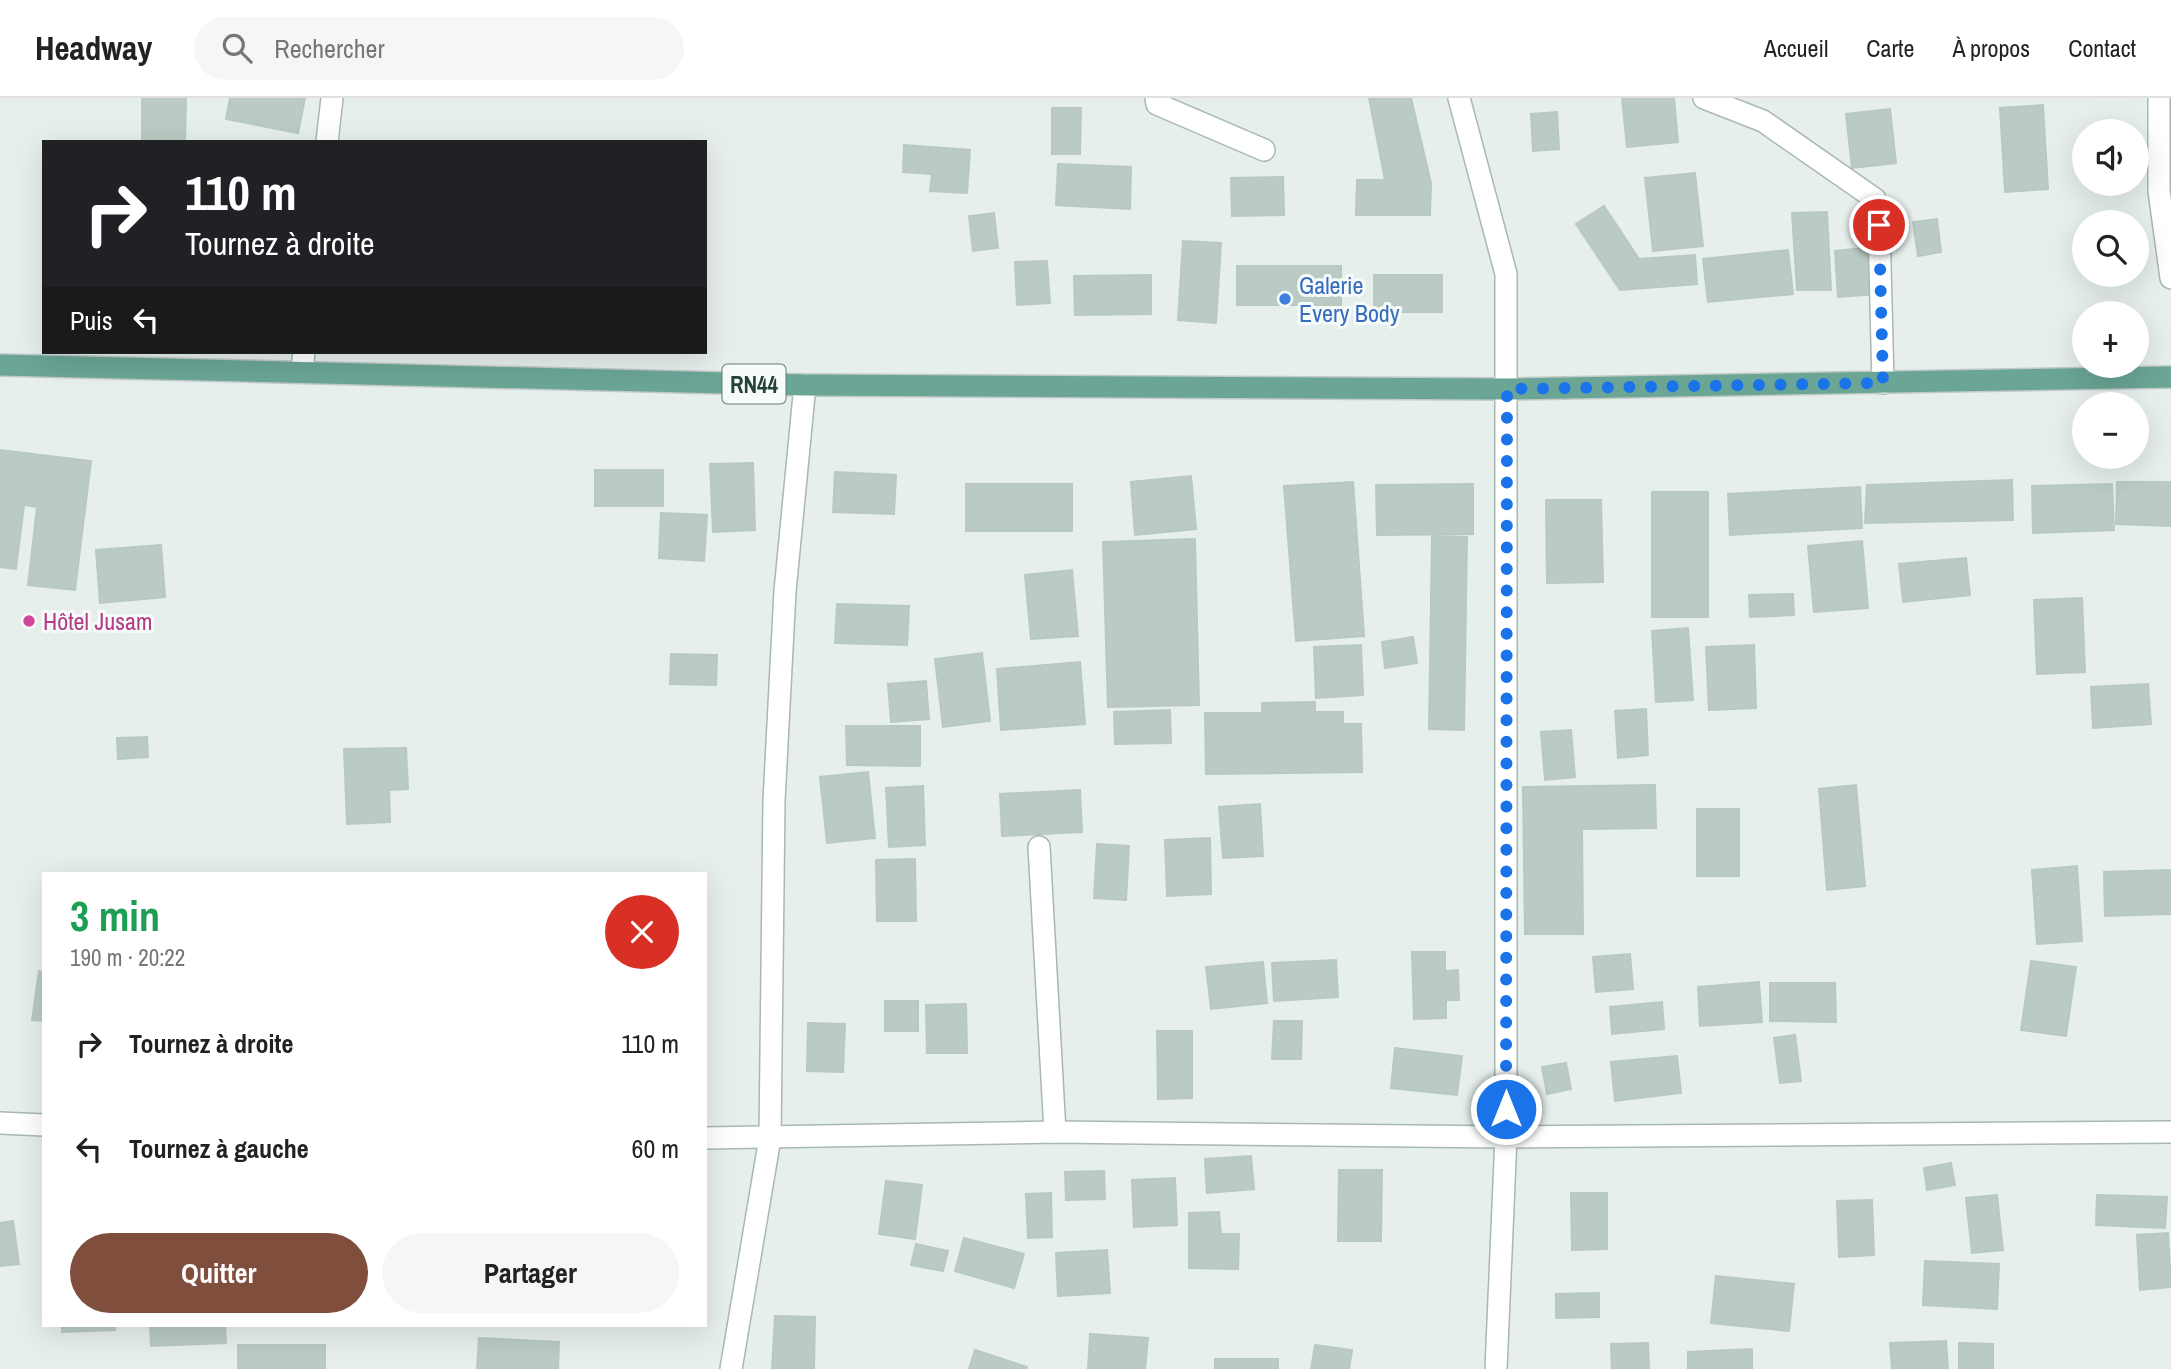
<!DOCTYPE html>
<html lang="fr">
<head>
<meta charset="utf-8">
<style>
	body { margin:0; font-family:"Archivo Narrow",sans-serif; background:#f6f6f6; color:#222; height:100vh; display:flex; flex-direction:column; font-size:26px; white-space:nowrap }
	* { box-sizing:border-box; margin:0 }
	p { font-size:23px; color:#767676 }
	.icon { flex:none; width:38px; height:38px; fill:none; stroke:currentColor; stroke-width:2; stroke-linecap:round; stroke-linejoin:round }
	.map { position:relative; flex:1; overflow:hidden }
	.side { position:absolute; left:42px; top:774px; width:665px; height:455px; display:flex; flex-direction:column; background:#fff; border-radius:0px; box-shadow:0 7px 28px #0002 }
	.side>* { flex:none }
	.guide { position:absolute; left:42px; top:42px; width:665px; height:214px; border-radius:0px; box-shadow:0 7px 28px #0002; background:#202124; color:#fff; overflow:hidden }
	.buttons { position:absolute; left:2072px; top:21px; display:grid; gap:14px }
	.buttons a { display:grid; place-items:center; width:77px; height:77px; border-radius:50%; background:#fff; box-shadow:0 7px 28px #0002; font-size:35px }
	.pin { position:absolute; display:grid; place-items:center; width:60px; height:60px; color:#fff; margin:-30px; border:4px solid #fff; border-radius:50%; box-shadow:0 2px 7px #0007 }
	.me { position:absolute; width:77px; margin:-38px; rotate:0deg; stroke-linejoin:round; filter:drop-shadow(0 0 5px #0008) }
	.turn { display:flex; align-items:center; gap:24px; height:147px; padding:0 28px; font-size:32px }
	.turn .icon { width:91px; height:91px; stroke-width:2.5 }
	.turn b { display:block; font-size:49px; line-height:60px }
	.then { display:flex; align-items:center; height:66px; padding:0 28px; background:#0003; gap:14px; font-size:26px }
	.round { display:grid; place-items:center; flex:none; width:74px; height:74px; border-radius:37px; background:#f6f6f6 }
	.summary { display:flex; align-items:center; justify-content:space-between; height:119px; padding:0 28px }
	h1 { font-size:42px; font-weight:700; line-height:52px; color:#1e9e55 }
	.action { display:flex; gap:14px; margin-top:auto; padding:14px 28px }
	.action a { flex:1; height:80px; border-radius:42px; background:#804e3d; color:#fff; font-size:28px; font-weight:700; line-height:80px; text-align:center }
	.action a+a { background:#f6f6f6; color:#222 }
	ul { padding:0; list-style:none }
	li { display:flex; align-items:center; gap:21px; height:105px; padding:0 28px }
	li div { flex:1 }
	li b { display:block; font-size:26px }
	li em { font-style:normal }
	header { display:flex; align-items:center; gap:42px; box-sizing:border-box; height:98px; padding:0 35px; background:#fff; border-bottom:2px solid #e0e0e0 }
	header strong { font-size:33px }
	nav { display:flex; gap:38px; margin-inline-start:auto; font-size:24px }
	.search { width:490px; height:63px; background:#f6f6f6; display:flex; align-items:center; gap:18px; box-sizing:border-box; padding:0 24px; border-radius:38px; color:#767676; font-size:26px }
	.map>svg:first-child { display:block }
	.building { fill:#bbcac4; stroke:#b8c9c2; stroke-width:2 }
	.lines { fill:none; stroke-linecap:round; stroke-linejoin:round }
	.minor-casing { stroke:#a8b8b2; stroke-width:24 }
	.major-casing { stroke:#c2cac8; stroke-width:24 }
	.minor { stroke:#fff; stroke-width:21 }
	.major { stroke:#6aa596; stroke-width:21 }
	.route { stroke:#1a73e8; stroke-width:12; stroke-dasharray:0 21.6 }
	.shop-dot { fill:#3f7fe0; stroke:#f7fbf9; stroke-width:2.5 }
	.hotel-dot { fill:#d1479c; stroke:#f7fbf9; stroke-width:2.5 }
	.labels { text-anchor:middle; dominant-baseline:central; stroke-width:6; stroke-linejoin:round; paint-order:stroke }
	.shield { fill:#f7fbf9; stroke:#637a73; stroke-width:2 }
	.shield-label { font-size:23px; font-weight:bold; fill:#24423a }
	.shop-label { font-size:24px; fill:#366cbe; stroke:#f7fbf9; text-anchor:start }
	.hotel-label { font-size:24px; fill:#b23c85; stroke:#f7fbf9; text-anchor:start }
</style>
</head>
<body>
<header>
<strong>Headway</strong>
<div class="search"><svg class="icon" aria-label="search" viewBox="0 0 24 24"><circle cx="10" cy="10" r="6"/><path d="M15 15l6 6"/></svg>Rechercher</div>
<nav><a>Accueil</a><a>Carte</a><a>À propos</a><a>Contact</a></nav>
</header>
<div class="map">
<svg width="2171" height="1271" viewBox="0 0 2171 1271">
	<rect width="100%" height="100%" fill="#e6efeb"/>
	<!-- building -->
	<g class="building">
		<polygon points="142,0 186,0 185,44 142,44"/>
		<polygon points="230,0 305,0 298,35 226,21"/>
		<polygon points="1369,0 1411,0 1431,85 1430,117 1356,117 1357,82 1385,82"/>
		<polygon points="1622,0 1674,0 1678,44 1627,49"/>
		<polygon points="2043,7 2048,91 2005,94 2000,10"/>
		<polygon points="1052,10 1081,10 1080,56 1052,56"/>
		<polygon points="1890,11 1896,65 1852,70 1846,16"/>
		<polygon points="1557,14 1559,51 1533,53 1531,16"/>
		<polygon points="904,47 970,52 967,95 930,93 932,76 903,74"/>
		<polygon points="1058,66 1131,69 1130,111 1056,107"/>
		<polygon points="1695,75 1703,148 1653,153 1645,80"/>
		<polygon points="1283,79 1284,117 1232,118 1231,80"/>
		<polygon points="1604,108 1639,161 1695,157 1697,186 1620,192 1576,126"/>
		<polygon points="1827,114 1831,192 1797,192 1792,115"/>
		<polygon points="994,115 998,150 973,153 969,118"/>
		<polygon points="1937,121 1941,154 1918,158 1913,124"/>
		<polygon points="1183,143 1221,145 1216,225 1178,222"/>
		<polygon points="1874,149 1878,196 1838,199 1835,153"/>
		<polygon points="1788,152 1793,196 1708,204 1703,161"/>
		<polygon points="1047,163 1050,205 1017,207 1015,164"/>
		<rect x="1237" y="168" width="104" height="39"/>
		<polygon points="1151,177 1151,216 1075,217 1074,178"/>
		<rect x="1374" y="177" width="68" height="37"/>
		<polygon points="0,352 91,363 75,492 28,487 37,409 24,407 16,471 0,469"/>
		<polygon points="753,365 755,432 713,434 710,366"/>
		<rect x="595" y="372" width="68" height="36"/>
		<polygon points="835,374 896,377 894,416 833,414"/>
		<polygon points="1191,378 1196,431 1135,437 1131,384"/>
		<polygon points="2012,382 2013,422 1865,425 1867,387"/>
		<polygon points="1353,384 1364,538 1296,543 1284,388"/>
		<polygon points="2117,384 2171,384 2171,428 2116,426"/>
		<rect x="966" y="386" width="106" height="47"/>
		<polygon points="1473,386 1473,436 1377,437 1376,387"/>
		<polygon points="2112,386 2114,432 2033,435 2032,388"/>
		<polygon points="1860,389 1862,430 1730,437 1728,396"/>
		<rect x="1652" y="394" width="56" height="125"/>
		<polygon points="1546,402 1601,402 1603,484 1547,485"/>
		<polygon points="661,415 707,417 704,463 659,460"/>
		<polygon points="1432,438 1467,439 1464,632 1429,631"/>
		<polygon points="1195,441 1199,607 1108,609 1103,444"/>
		<polygon points="1862,443 1868,510 1814,514 1808,448"/>
		<polygon points="161,447 165,499 100,505 96,452"/>
		<polygon points="1966,460 1970,497 1903,504 1899,466"/>
		<polygon points="1072,472 1078,538 1031,541 1025,477"/>
		<polygon points="1793,496 1794,517 1750,519 1749,497"/>
		<polygon points="2082,500 2085,574 2037,576 2034,502"/>
		<polygon points="837,506 909,508 907,547 835,545"/>
		<polygon points="1688,530 1693,602 1656,604 1652,533"/>
		<polygon points="1413,539 1417,565 1385,570 1382,544"/>
		<polygon points="1361,547 1363,597 1316,600 1314,549"/>
		<polygon points="1754,547 1756,610 1709,612 1706,549"/>
		<polygon points="982,555 990,623 943,629 935,561"/>
		<polygon points="671,556 717,557 716,587 670,586"/>
		<polygon points="1080,564 1085,626 1001,632 997,571"/>
		<polygon points="926,583 929,621 891,624 888,586"/>
		<polygon points="2148,586 2151,626 2093,630 2091,589"/>
		<polygon points="1315,604 1315,614 1343,614 1343,626 1361,626 1362,674 1206,676 1205,615 1262,615 1262,605"/>
		<polygon points="1646,611 1648,657 1618,660 1615,613"/>
		<polygon points="1170,612 1171,645 1115,646 1114,614"/>
		<polygon points="846,628 920,628 920,668 847,667"/>
		<polygon points="1571,632 1575,679 1545,682 1541,634"/>
		<polygon points="147,639 148,659 118,661 117,640"/>
		<polygon points="406,650 408,691 389,692 390,724 347,726 344,651"/>
		<polygon points="868,674 875,740 827,745 820,679"/>
		<polygon points="1655,687 1656,730 1582,731 1583,836 1525,836 1523,689"/>
		<polygon points="1856,687 1865,788 1827,792 1819,691"/>
		<polygon points="923,688 925,747 889,749 886,690"/>
		<polygon points="1080,692 1082,734 1002,738 1000,696"/>
		<polygon points="1260,706 1263,758 1223,760 1219,709"/>
		<rect x="1697" y="711" width="42" height="67"/>
		<polygon points="1210,740 1211,796 1167,798 1165,742"/>
		<polygon points="1097,746 1129,748 1126,802 1094,800"/>
		<polygon points="915,761 916,823 877,823 876,762"/>
		<polygon points="2077,768 2082,843 2037,846 2032,772"/>
		<polygon points="2171,772 2171,816 2105,818 2104,774"/>
		<polygon points="1412,854 1445,854 1445,873 1458,872 1459,902 1446,902 1446,920 1414,921"/>
		<polygon points="1630,856 1633,891 1596,894 1593,859"/>
		<polygon points="1336,862 1338,899 1274,903 1272,865"/>
		<polygon points="2031,863 2076,869 2066,938 2021,932"/>
		<polygon points="1263,864 1267,905 1211,911 1206,869"/>
		<polygon points="39,873 44,874 44,923 32,922"/>
		<polygon points="1759,884 1762,924 1700,928 1698,889"/>
		<polygon points="1770,885 1835,885 1836,924 1770,923"/>
		<rect x="885" y="903" width="33" height="30"/>
		<polygon points="1662,904 1664,931 1612,936 1610,909"/>
		<polygon points="966,906 967,955 927,955 926,907"/>
		<polygon points="1274,923 1302,923 1301,961 1272,961"/>
		<polygon points="808,925 845,926 843,974 807,973"/>
		<polygon points="1157,933 1192,933 1192,1000 1158,1001"/>
		<polygon points="1795,937 1801,983 1780,985 1774,940"/>
		<polygon points="1395,950 1462,958 1457,997 1391,990"/>
		<polygon points="1677,958 1681,995 1615,1003 1611,964"/>
		<polygon points="1566,965 1571,991 1547,996 1542,969"/>
		<polygon points="1251,1058 1254,1091 1207,1095 1205,1061"/>
		<polygon points="1951,1065 1955,1087 1927,1092 1924,1070"/>
		<polygon points="1339,1072 1382,1072 1381,1143 1338,1143"/>
		<polygon points="1104,1073 1105,1101 1066,1102 1065,1074"/>
		<polygon points="1175,1080 1177,1127 1134,1129 1132,1082"/>
		<polygon points="886,1083 922,1087 915,1141 879,1136"/>
		<polygon points="1051,1095 1052,1139 1028,1140 1026,1096"/>
		<polygon points="1571,1095 1607,1095 1607,1151 1572,1152"/>
		<polygon points="1997,1097 2003,1152 1972,1155 1966,1100"/>
		<polygon points="2097,1097 2167,1099 2165,1130 2096,1127"/>
		<polygon points="1872,1102 1874,1157 1839,1159 1837,1103"/>
		<polygon points="1219,1114 1221,1136 1239,1136 1238,1171 1189,1170 1189,1115"/>
		<polygon points="13,1123 19,1166 0,1168 0,1125"/>
		<polygon points="2168,1135 2171,1189 2140,1192 2137,1137"/>
		<polygon points="964,1140 1024,1156 1014,1190 955,1173"/>
		<polygon points="916,1146 948,1153 943,1173 911,1167"/>
		<polygon points="1107,1152 1110,1195 1058,1198 1056,1155"/>
		<polygon points="1925,1163 1999,1166 1997,1211 1923,1207"/>
		<polygon points="1716,1178 1794,1186 1789,1233 1711,1225"/>
		<polygon points="1599,1195 1599,1219 1556,1220 1556,1196"/>
		<polygon points="775,1218 815,1219 814,1271 772,1271"/>
		<polygon points="62,1227 115,1227 115,1232 62,1234"/>
		<polygon points="150,1227 225,1227 226,1245 151,1248"/>
		<polygon points="1090,1236 1148,1240 1145,1271 1088,1271"/>
		<polygon points="479,1240 559,1244 558,1271 477,1271"/>
		<polygon points="1946,1243 1948,1271 1892,1271 1890,1245"/>
		<polygon points="1648,1245 1649,1271 1612,1271 1611,1246"/>
		<polygon points="1959,1245 1993,1246 1993,1271 1959,1271"/>
		<rect x="238" y="1247" width="87" height="24"/>
		<polygon points="1315,1247 1352,1252 1349,1271 1311,1271"/>
		<polygon points="1752,1251 1752,1271 1688,1271 1688,1254"/>
		<polygon points="975,1252 1027,1269 1026,1271 969,1271"/>
		<rect x="1215" y="1261" width="63" height="10"/>
	</g>
	<g class="lines">
		<!-- minor casing -->
		<g class="minor-casing">
			<g id="minor">
				<polyline points="1156,0 1157,6 1264,52"/>
				<polyline points="1459,0 1506,176 1506,1039 1496,1271"/>
				<polyline points="1704,0 1763,23 1875,101 1879,127 1883,285"/>
				<polyline points="2159,0 2159,93 2171,180"/>
				<polyline points="327,44 332,0"/>
				<polyline points="302,272 304,254"/>
				<polyline points="1039,749 1055,1034"/>
				<polyline points="0,1025 44,1027"/>
				<polyline points="705,1040 1055,1034 1506,1039 2171,1034"/>
				<polyline points="731,1271 770,1040 774,703 785,493 805,287"/>
			</g>
		</g>
		<!-- major casing -->
		<g class="major-casing">
			<polyline id="major" points="0,267 805,287 1507,291 2171,279"/>
		</g>
		<!-- minor -->
		<use href="#minor" class="minor"/>
		<!-- major -->
		<use href="#major" class="major"/>
	</g>
	<g class="lines">
		<!-- route -->
		<polyline class="route" points="1506,1011 1507,291 1883,285 1879,127"/>
	</g>
	<!-- markers -->
	<circle class="shop-dot" cx="1285" cy="201" r="7"/>
	<circle class="hotel-dot" cx="29" cy="523" r="7"/>
	<g class="labels">
		<!-- shield labels -->
		<rect class="shield" x="722.5" y="266.5" width="63" height="39" rx="5"/>
		<g class="shield-label">
			<text x="754" y="286">RN44</text>
		</g>
		<!-- shop labels -->
		<g class="shop-label">
			<text x="1299" y="187">Galerie<tspan x="1299" dy="28">Every Body</tspan></text>
		</g>
		<!-- hotel labels -->
		<g class="hotel-label">
			<text x="43" y="523">Hôtel Jusam</text>
		</g>
	</g>
</svg>
<div class="buttons">
<a><svg class="icon" aria-label="sound" viewBox="0 0 24 24"><path d="M4 9h4l5-4v14l-5-4H4zM17 9q2 3 0 6"/></svg></a>
<a><svg class="icon" aria-label="search" viewBox="0 0 24 24"><circle cx="10" cy="10" r="6"/><path d="M15 15l6 6"/></svg></a>
<a>+</a>
<a>−</a>
</div>
<div class="pin" style="left:1879px;top:127px;background:#d93025"><svg class="icon" aria-label="arrive" viewBox="0 0 24 24"><path d="M6 21V4h12l-3 4 3 4H6"/></svg></div>
<svg class="me" style="left:1506px;top:1011px" viewBox="-20 -20 40 40"><circle r="17" fill="#1a73e8" stroke="#fff" stroke-width="3"/><path d="M0-11L8 9 0 5-8 9z" fill="#fff"/></svg>
<div class="guide">
<div class="turn"><svg class="icon" aria-label="right" viewBox="0 0 24 24"><path d="M7 20v-9h11M14 6l5 5-5 5"/></svg><div><b>110 m</b>Tournez à droite</div></div>
<div class="then">Puis<svg class="icon" aria-label="left" viewBox="0 0 24 24"><path d="M17 20v-9H6M10 6l-5 5 5 5"/></svg></div>
</div>
<section class="side">
<div class="summary"><div><h1>3 min</h1><p>190 m · 20:22</p></div><a class="round" style="background:#d93025;color:#fff"><svg class="icon" aria-label="close" viewBox="0 0 24 24"><path d="M6 6l12 12M18 6L6 18"/></svg></a></div>
<ul>
<li><svg class="icon" aria-label="right" viewBox="0 0 24 24"><path d="M7 20v-9h11M14 6l5 5-5 5"/></svg><div><b>Tournez à droite</b></div><em>110 m</em></li>
<li><svg class="icon" aria-label="left" viewBox="0 0 24 24"><path d="M17 20v-9H6M10 6l-5 5 5 5"/></svg><div><b>Tournez à gauche</b></div><em>60 m</em></li>
</ul>
<div class="action"><a>Quitter</a><a>Partager</a></div>
</section>
</div>
</body>
</html>
